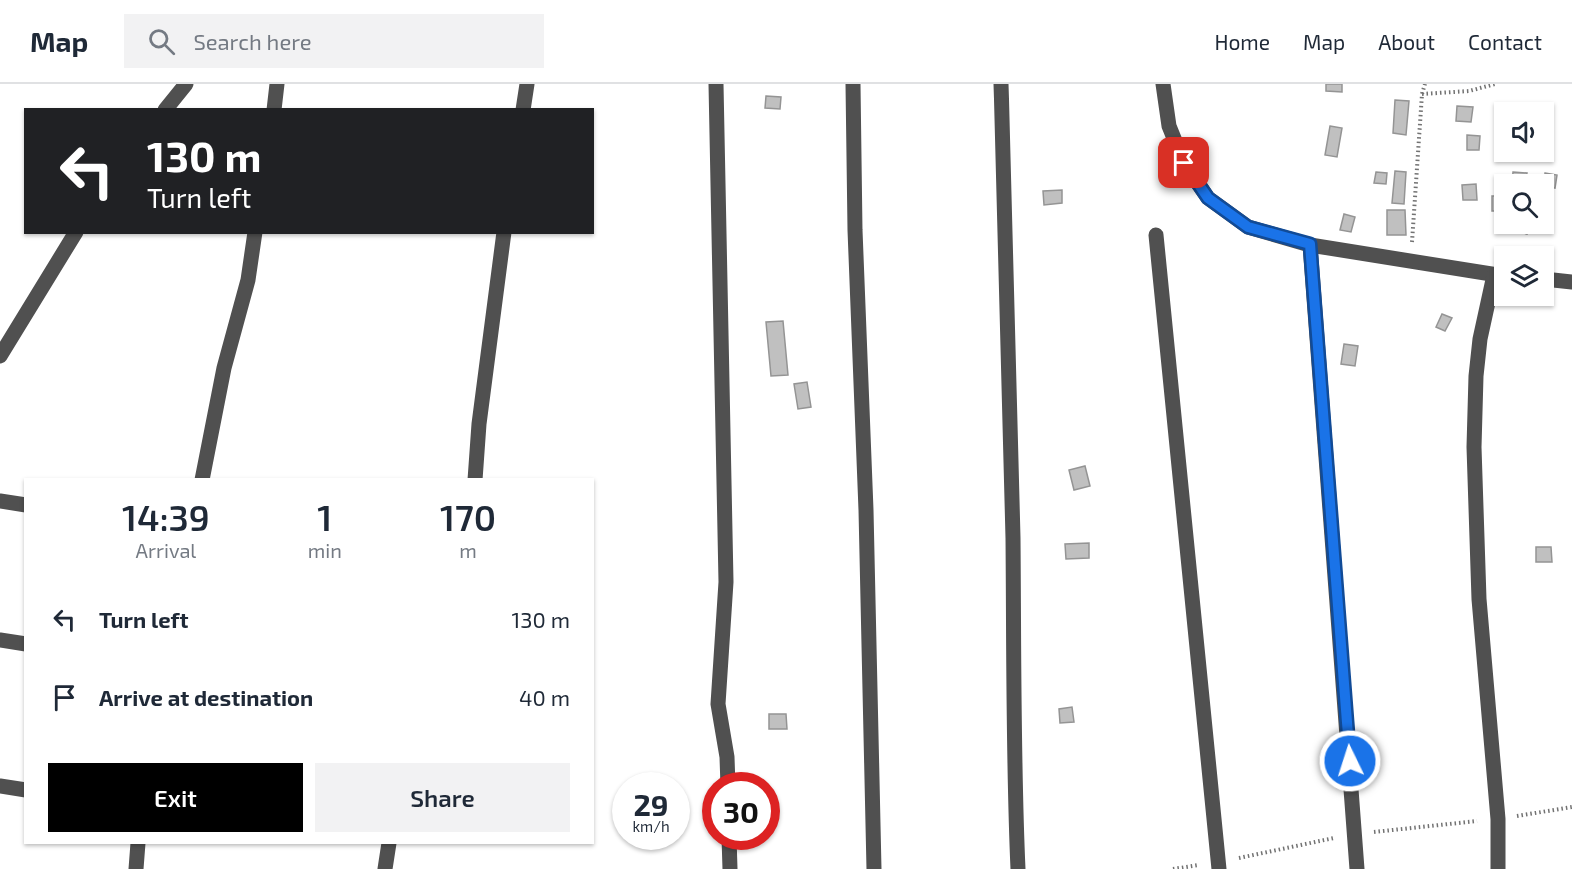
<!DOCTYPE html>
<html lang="en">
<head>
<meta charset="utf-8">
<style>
	body { margin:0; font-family:"Exo 2",sans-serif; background:#f2f2f3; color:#1f2937; height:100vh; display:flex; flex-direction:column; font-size:22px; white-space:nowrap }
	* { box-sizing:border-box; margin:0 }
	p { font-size:20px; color:#747a83 }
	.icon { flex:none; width:33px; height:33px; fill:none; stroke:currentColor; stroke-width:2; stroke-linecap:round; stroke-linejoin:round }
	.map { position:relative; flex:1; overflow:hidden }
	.drawer { position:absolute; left:24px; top:394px; width:570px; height:366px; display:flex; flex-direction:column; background:#fff; border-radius:0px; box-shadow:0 2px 4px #0004 }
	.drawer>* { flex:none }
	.banner { position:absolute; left:24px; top:24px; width:570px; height:126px; border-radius:0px; box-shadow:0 2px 4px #0004; background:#202124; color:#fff; overflow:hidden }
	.tools { position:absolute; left:1494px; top:18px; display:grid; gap:12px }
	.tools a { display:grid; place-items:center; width:60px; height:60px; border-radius:0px; background:#fff; box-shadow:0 2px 4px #0004; font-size:30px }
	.speed { position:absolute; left:612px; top:688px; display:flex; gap:12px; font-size:30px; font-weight:700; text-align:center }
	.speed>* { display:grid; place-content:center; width:78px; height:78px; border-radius:50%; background:#fff; box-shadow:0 2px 4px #0004; line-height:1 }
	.speed small { font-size:15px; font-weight:400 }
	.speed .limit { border:9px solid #d22; background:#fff; color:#111 }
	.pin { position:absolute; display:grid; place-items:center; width:51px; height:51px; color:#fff; margin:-26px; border-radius:12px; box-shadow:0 3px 9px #0006 }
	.me { position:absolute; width:66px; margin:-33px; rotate:356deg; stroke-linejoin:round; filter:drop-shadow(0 0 4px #0008) }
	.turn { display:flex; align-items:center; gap:21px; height:126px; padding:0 24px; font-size:27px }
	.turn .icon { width:78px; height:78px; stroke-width:2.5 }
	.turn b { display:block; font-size:42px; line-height:51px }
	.eta { display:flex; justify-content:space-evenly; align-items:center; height:102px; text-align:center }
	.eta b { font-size:36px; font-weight:600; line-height:42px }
	.cta { display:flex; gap:12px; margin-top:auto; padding:12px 24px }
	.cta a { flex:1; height:69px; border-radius:0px; background:#000; color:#fff; font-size:24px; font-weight:600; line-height:69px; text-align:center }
	.cta a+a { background:#f2f2f3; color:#1f2937 }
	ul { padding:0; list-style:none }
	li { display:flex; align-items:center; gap:18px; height:78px; padding:0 24px }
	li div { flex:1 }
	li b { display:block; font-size:22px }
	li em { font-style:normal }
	header { display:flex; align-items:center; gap:36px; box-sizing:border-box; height:84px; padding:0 30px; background:#fff; border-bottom:2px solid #e0e1e3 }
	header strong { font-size:28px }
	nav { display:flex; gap:33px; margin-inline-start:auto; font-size:21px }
	.search { width:420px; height:54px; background:#f2f2f3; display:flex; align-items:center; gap:15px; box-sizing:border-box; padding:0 21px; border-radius:0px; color:#747a83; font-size:22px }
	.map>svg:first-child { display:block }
	.building { fill:#c0c0c0; stroke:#949494; stroke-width:1.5 }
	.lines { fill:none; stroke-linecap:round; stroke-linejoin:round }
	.path { stroke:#727272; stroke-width:4; stroke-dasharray:1.5 3; stroke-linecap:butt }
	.minor { stroke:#505050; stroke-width:15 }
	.route-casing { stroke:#114b97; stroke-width:15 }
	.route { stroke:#1a73e8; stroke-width:10 }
</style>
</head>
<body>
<header>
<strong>Map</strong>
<div class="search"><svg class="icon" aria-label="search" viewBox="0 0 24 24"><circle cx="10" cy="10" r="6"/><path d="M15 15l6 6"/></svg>Search here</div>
<nav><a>Home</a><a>Map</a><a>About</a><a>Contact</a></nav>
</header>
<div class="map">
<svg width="1572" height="785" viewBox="0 0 1572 785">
	<rect width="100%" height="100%" fill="#fff"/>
	<!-- building -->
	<g class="building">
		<polygon points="1326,0 1342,0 1342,8 1326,7"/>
		<polygon points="766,12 781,13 780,25 765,24"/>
		<polygon points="1395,16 1409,17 1406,51 1393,49"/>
		<polygon points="1457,22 1473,23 1471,38 1456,37"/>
		<polygon points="1551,29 1552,50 1544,51 1544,30"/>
		<polygon points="1330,42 1342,44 1337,73 1325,71"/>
		<polygon points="1467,51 1480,52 1479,66 1467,66"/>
		<polygon points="1395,87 1406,88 1404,120 1392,119"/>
		<polygon points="1376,88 1387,89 1386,100 1374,99"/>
		<polygon points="1513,88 1527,89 1525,100 1512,100"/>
		<polygon points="1545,89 1557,91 1555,104 1544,102"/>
		<polygon points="1476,100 1477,116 1463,116 1462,101"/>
		<polygon points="1062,106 1062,119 1044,121 1043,107"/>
		<rect x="1492" y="112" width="12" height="15"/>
		<polygon points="1387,126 1405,126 1406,151 1387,151"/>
		<polygon points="1344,130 1355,133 1351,148 1340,146"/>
		<polygon points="1519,140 1530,140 1527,150 1517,147"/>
		<polygon points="1442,230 1452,234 1445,247 1436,243"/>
		<polygon points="783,237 788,291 771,292 766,238"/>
		<polygon points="1344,260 1358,262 1355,282 1341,280"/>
		<polygon points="807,298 811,323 798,325 794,300"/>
		<polygon points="1085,382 1090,402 1074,406 1069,386"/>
		<polygon points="1089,459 1089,474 1066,475 1065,460"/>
		<polygon points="1536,463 1551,463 1552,478 1536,478"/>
		<polygon points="1072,623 1074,638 1060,639 1059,625"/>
		<polygon points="769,630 786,630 787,645 769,645"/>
	</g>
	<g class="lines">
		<!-- path -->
		<g class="path">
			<polyline points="1422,10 1469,7 1495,0"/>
			<polyline points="1412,158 1422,10 1425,0"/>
			<polyline points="1517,732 1572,723"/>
			<polyline points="1374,748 1477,737"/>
			<polyline points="1239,774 1334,754"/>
			<polyline points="1173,785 1199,781"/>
		</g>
		<!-- minor -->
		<g class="minor">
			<polyline points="716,0 726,498 718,620 727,673 728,702"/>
			<polyline points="853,0 855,146 866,426 874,785"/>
			<path d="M 1001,0 C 1006,151 1010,302 1013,454 C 1014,564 1013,675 1018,785"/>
			<polyline points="1163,0 1169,42 1184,79 1208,114 1248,143 1310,161 1504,192"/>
			<polyline points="165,26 186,0"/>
			<polyline points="274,26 277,0"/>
			<polyline points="523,26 527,0"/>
			<polyline points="1156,151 1219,785"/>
			<polyline points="1310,161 1357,785"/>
			<polyline points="1494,191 1480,255 1476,292 1474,363 1479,515 1498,735 1498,785"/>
			<polyline points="1544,195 1572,198"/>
			<polyline points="0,272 76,148"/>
			<polyline points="202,396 224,284 248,196 255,148"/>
			<polyline points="475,396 479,340 504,148"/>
			<polyline points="0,417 26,421"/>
			<polyline points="0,556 26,560"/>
			<polyline points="0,702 26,706"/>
			<polyline points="729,753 730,785"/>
			<polyline points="136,785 138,759"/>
			<polyline points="385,785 389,759"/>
		</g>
	</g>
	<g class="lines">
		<!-- route casing -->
		<g class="route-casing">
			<polyline id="route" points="1184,79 1208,114 1248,143 1310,160 1350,677"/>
		</g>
		<!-- route -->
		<use href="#route" class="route"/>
	</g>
</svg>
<div class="tools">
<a><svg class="icon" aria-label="sound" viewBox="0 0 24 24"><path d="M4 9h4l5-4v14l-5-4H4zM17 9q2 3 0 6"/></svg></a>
<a><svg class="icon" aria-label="search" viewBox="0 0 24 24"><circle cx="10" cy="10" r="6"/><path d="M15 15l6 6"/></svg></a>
<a><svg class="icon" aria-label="layers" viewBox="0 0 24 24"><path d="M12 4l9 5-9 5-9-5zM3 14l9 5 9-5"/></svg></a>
</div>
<div class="speed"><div>29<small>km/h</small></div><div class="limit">30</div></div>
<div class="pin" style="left:1184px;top:79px;background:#d93025"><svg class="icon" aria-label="arrive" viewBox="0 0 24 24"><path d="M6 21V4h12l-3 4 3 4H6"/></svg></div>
<svg class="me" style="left:1350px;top:677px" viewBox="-20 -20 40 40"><circle r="17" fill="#1a73e8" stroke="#fff" stroke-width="3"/><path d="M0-11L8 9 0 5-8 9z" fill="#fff"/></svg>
<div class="banner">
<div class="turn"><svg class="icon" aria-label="left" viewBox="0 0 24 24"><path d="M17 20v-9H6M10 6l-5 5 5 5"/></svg><div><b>130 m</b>Turn left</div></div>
</div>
<section class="drawer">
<div class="eta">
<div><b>14:39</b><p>Arrival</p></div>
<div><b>1</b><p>min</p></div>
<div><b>170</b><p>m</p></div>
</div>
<ul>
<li><svg class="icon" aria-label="left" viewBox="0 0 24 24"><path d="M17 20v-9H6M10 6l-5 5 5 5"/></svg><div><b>Turn left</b></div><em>130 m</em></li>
<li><svg class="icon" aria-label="arrive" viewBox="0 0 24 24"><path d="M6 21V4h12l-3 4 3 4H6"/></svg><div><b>Arrive at destination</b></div><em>40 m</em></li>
</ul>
<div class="cta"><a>Exit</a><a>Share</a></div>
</section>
</div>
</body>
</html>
